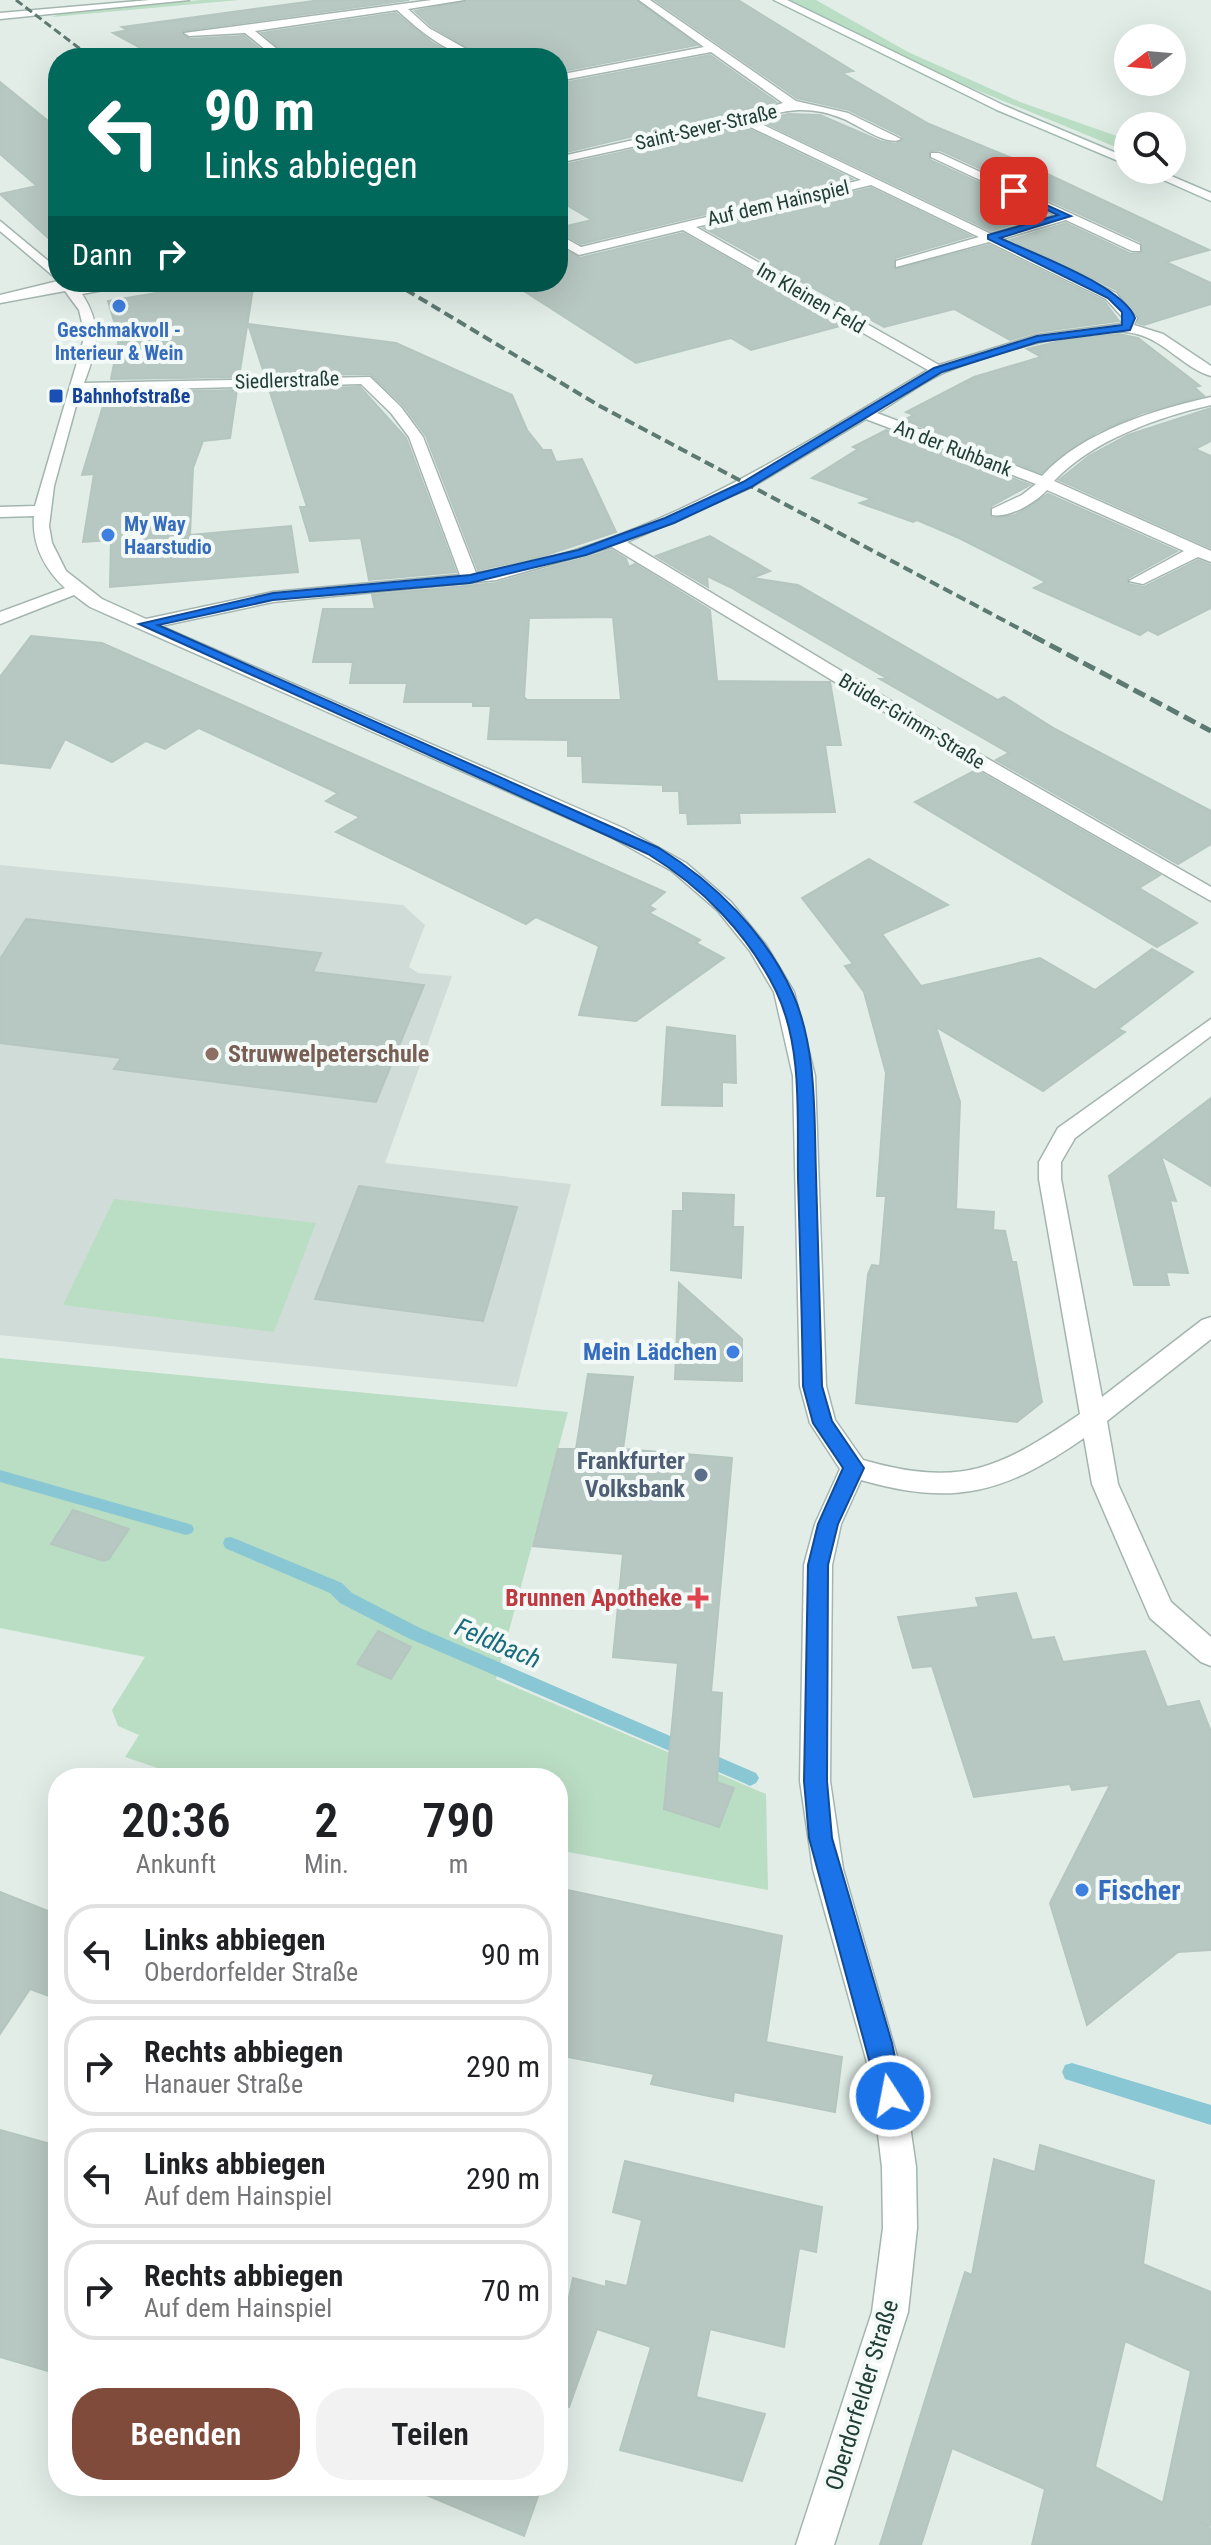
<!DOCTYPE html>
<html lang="de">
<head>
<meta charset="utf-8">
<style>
	body { margin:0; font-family:"Roboto Condensed",sans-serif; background:#f2f2f2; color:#202124; height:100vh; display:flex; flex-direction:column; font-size:30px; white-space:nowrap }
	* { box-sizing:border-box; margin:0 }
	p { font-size:26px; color:#757577 }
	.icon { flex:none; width:44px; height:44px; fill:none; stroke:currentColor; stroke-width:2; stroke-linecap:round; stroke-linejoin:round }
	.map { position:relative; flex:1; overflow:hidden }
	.sheet { position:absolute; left:48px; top:1768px; width:520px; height:728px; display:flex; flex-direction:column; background:#fff; border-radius:32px; box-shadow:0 8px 32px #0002 }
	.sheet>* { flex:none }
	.banner { position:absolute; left:48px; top:48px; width:520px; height:244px; border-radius:32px; box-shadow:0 8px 32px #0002; background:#00695c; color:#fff; overflow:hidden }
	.needle { width:52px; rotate:254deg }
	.tools { position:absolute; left:1114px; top:24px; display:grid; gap:16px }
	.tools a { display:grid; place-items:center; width:72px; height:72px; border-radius:50%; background:#fff; box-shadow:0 8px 32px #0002; font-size:40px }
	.pin { position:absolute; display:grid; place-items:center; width:68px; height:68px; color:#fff; margin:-34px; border-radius:16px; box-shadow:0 4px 12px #0006 }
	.me { position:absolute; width:88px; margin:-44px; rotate:349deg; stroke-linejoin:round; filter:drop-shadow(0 0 6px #0008) }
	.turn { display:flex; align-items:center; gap:28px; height:168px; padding:0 24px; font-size:36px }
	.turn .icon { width:104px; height:104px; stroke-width:2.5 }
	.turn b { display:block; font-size:56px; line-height:68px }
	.then { display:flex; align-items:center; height:76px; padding:0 24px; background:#0003; gap:16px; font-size:30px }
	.eta { display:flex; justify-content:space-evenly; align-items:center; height:136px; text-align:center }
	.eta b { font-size:48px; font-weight:600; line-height:56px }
	.action { display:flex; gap:16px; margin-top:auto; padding:16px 24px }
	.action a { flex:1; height:92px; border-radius:32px; background:#804b3b; color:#fff; font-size:32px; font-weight:600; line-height:92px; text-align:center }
	.action a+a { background:#f2f2f2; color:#202124 }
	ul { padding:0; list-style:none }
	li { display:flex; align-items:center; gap:24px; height:100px; margin:0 16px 12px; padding:0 8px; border:4px solid #e0e0e0; border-radius:32px }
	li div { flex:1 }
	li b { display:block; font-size:30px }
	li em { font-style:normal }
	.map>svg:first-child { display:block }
	.built { fill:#d0dcd7 }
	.green { fill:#badec4 }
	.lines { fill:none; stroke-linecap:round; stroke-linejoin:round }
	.stream { fill:#88c7d3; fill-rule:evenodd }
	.building { fill:#b7c7c1; stroke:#b4c6bf; stroke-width:2; fill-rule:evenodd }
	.lane-casing { stroke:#a4b5af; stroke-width:3 }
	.street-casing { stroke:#a4b5af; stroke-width:3 }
	.secondary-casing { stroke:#a0b9b0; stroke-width:3 }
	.lane { fill:#fff; fill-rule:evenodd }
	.street { fill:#fff; fill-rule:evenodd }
	.secondary { fill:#fff; fill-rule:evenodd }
	.rail-far2 { stroke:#5c7a72; stroke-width:3; stroke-dasharray:8 4; stroke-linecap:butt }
	.rail-far1 { stroke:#5c7a72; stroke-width:4; stroke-dasharray:10 5; stroke-linecap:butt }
	.rail { stroke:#5c7a72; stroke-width:5; stroke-dasharray:13 6; stroke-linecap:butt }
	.route { fill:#1a73e8; stroke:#114b97; stroke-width:2 }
	.shop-dot { fill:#3f7fe0; stroke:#f3f9f6; stroke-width:3 }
	.transit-dot { fill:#1a4fb4; stroke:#f3f9f6; stroke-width:3 }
	.education-dot { fill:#8d6e63; stroke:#f3f9f6; stroke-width:3 }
	.service-dot { fill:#5c6f8a; stroke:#f3f9f6; stroke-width:3 }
	.health-dot { fill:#e0444e; stroke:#f3f9f6; stroke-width:3 }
	.labels { text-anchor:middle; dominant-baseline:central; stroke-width:8; stroke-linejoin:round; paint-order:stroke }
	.far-street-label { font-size:20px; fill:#213e37; stroke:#f3f9f6 }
	.far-shop-label { font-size:20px; font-weight:bold; fill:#366cbe; stroke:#f3f9f6 }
	.far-transit-label { font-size:20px; font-weight:bold; fill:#164399; stroke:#f3f9f6; text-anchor:start }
	.education-label { font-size:24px; font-weight:bold; fill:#785e54; stroke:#f3f9f6; text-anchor:start }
	.shop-label { font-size:24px; font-weight:bold; fill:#366cbe; stroke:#f3f9f6; text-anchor:end }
	.service-label { font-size:24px; font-weight:bold; fill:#4e5e75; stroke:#f3f9f6; text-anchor:end }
	.health-label { font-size:24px; font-weight:bold; fill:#be3a42; stroke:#f3f9f6; text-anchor:end }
	.street-label { font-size:24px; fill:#213e37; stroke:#f3f9f6 }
	.water-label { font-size:26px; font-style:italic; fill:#1a6b7c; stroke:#f3f9f6 }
	.near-shop-label { font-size:28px; font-weight:bold; fill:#366cbe; stroke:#f3f9f6; text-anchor:start }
</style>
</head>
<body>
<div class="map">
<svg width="1211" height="2545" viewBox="0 0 1211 2545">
	<rect width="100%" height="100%" fill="#e2ede8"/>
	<!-- built -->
	<polygon class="built" points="0,865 403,905 425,925 409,967 418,973 452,976 385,1163 571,1184 517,1387 0,1335"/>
	<!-- green -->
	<g class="green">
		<polygon points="201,0 239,0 52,17 62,13"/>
		<polygon points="790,0 816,0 908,52 1020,102 1128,140 1128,152 962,84"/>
		<polygon points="114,1199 316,1223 274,1332 63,1305"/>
		<polygon points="0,1358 568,1412 496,1679 766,1794 768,1890 558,1850 558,1778 187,1778 125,1757 139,1735 118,1726 112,1710 145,1657 0,1628"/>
	</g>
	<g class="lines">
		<!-- stream -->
		<g class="stream">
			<polygon points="0,1470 186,1523 192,1525 194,1529 192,1533 186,1535 0,1482"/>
			<polygon points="231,1537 342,1583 352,1593 420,1628 756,1773 759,1778 756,1783 750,1786 744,1783 408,1638 340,1603 330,1593 225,1548 223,1543 225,1538"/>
			<polygon points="1072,2063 1211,2105 1211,2125 1065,2079 1062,2072 1065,2065"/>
		</g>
	</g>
	<!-- building -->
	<g class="building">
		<polygon points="321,0 409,0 182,31 189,39 244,36 271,58 159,58 113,33 128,30 122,27"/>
		<polygon points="467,0 636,0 697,45 558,72 558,58 485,58 431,26 415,11"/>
		<polygon points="655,0 738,0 853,71 842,73 929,124 1024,163 1209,250 1166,262 1211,283 1211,304 1144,325 1138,323 1139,316 1117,290 1010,240 1066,223 1131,254 1142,253 1141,242 940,150 929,151 930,160 1047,214 991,231 761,121 788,114 820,115 880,141 895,144 904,140 902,136 849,110 797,98"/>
		<polygon points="396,13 434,44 464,58 291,58 262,33"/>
		<polygon points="710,55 776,102 558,154 558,84"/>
		<polygon points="0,82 58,129 58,247 0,194 37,186 0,154"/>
		<polygon points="742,126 852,179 581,244 558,231 558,228 592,220 558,200 558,166"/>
		<polygon points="871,188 971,236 895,258 894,269 989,245 1104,301 1119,321 1037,332 1010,340 954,309 884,327 704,228"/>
		<polygon points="683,233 844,325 751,350 731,338 636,363 510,282 558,282 558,246 580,258"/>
		<polygon points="222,282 254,282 239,377 111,379 119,338 108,301"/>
		<polygon points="248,324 396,343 512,395 527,430 543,450 551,450 556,462 582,459 616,532 537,558 478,570 426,436 403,405 370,374 265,376"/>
		<polygon points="1118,334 1138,338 1200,386 1194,387 1204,396 1142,413 1097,432 1041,473 904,420 914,415 906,412 974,377 1041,357 1027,349 1069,339"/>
		<polygon points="360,387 406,438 456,572 369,580 361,538 310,541 300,507 307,507 269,389"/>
		<polygon points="237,390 230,438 203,441 193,468 190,535 291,526 298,572 110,587 111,540 83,542 94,474 82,475 107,393"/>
		<polygon points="1211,408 1211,441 1195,449 1211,456 1211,548 1059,480 1089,456 1128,435"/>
		<polygon points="886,430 1030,485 991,506 992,518 1015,515 1048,494 1177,551 1128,578 1128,584 1144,587 1198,560 1211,565 1211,608 1158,635 1148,630 1140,635 1034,588 1046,582 959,538 917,520 913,522 860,503 872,499 812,478 858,449 853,447"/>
		<polygon points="710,536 770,571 752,578 798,585 998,700 1004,697 1055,729 1211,811 1211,844 1178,864 996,760 1009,753 880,679 888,679 730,587 707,576 708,587 656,556"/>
		<path d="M 612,550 L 626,559 L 629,567 L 635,564 L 710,610 L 717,681 L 830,682 L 841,745 L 825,745 L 835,812 L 739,813 L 740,823 L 688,824 L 687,813 L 680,813 L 679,791 L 663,791 L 663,785 L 583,782 L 582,756 L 568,756 L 568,740 L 488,739 L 491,706 L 473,706 L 473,702 L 404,702 L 407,683 L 350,683 L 353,662 L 313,662 L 323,609 L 375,609 L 372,595 L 496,583 ZM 613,617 L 621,700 L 527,700 L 524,697 L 529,618 Z"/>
		<polygon points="31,636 102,643 665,892 649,906 655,909 649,913 700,940 696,943 724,958 636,1021 579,1015 599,946 536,917 526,924 336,832 360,817 326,801 338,793 199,728 165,749 146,741 112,762 65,739 50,768 0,763 0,677"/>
		<polygon points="976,770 1160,875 1139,888 1197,923 1157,947 915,802"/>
		<polygon points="869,859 948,905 882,934 921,986 1040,958 1095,990 1152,949 1193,972 1118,1029 1125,1032 1043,1091 936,1027 960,1102 956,1209 994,1212 993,1230 1005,1231 1012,1262 1016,1262 1042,1402 1017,1422 856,1403 868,1274 872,1265 880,1266 886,1196 877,1196 886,1073 864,992 845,966 853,964 802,898"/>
		<polygon points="26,919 321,953 313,972 424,985 376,1102 114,1069 121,1058 0,1043 0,959"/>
		<polygon points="667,1027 735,1036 736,1083 722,1082 722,1106 662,1105"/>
		<polygon points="1211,1098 1211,1186 1161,1156 1176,1201 1170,1200 1188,1273 1166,1272 1169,1285 1134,1285 1109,1176"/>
		<polygon points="359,1186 517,1207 483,1321 315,1299"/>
		<polygon points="683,1193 734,1195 733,1227 743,1227 741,1278 671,1270 673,1211 683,1211"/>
		<polygon points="679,1283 742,1339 742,1381 675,1379"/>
		<polygon points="588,1374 633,1377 623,1449 732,1458 711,1692 722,1693 717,1782 734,1788 719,1827 664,1809 678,1663 613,1657 623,1554 533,1546 558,1449 576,1449"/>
		<polygon points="73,1510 129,1529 109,1559 104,1561 51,1544"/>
		<polygon points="1016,1593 1032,1640 1054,1637 1063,1662 1145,1651 1167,1707 1199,1701 1211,1732 1211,1950 1178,1952 1087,2025 1050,1903 1110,1785 1072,1790 1070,1784 974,1797 932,1666 913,1668 898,1617 979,1607 976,1598"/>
		<polygon points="378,1631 411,1647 391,1679 357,1664"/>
		<polygon points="558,1888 782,1936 766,2042 842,2057 835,2112 734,2092 733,2101 651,2084 654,2074 558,2055"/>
		<polygon points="0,1892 58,1915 58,1999 30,1989 0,2034"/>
		<polygon points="0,2130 58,2146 58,2346 48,2371 0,2357"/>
		<path d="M 1040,2145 L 1154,2181 L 1143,2264 L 1211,2292 L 1211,2526 L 1199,2522 L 1211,2529 L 1211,2545 L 1032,2545 L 1045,2489 L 952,2448 L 921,2545 L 880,2545 L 965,2272 L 972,2275 L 994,2159 L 1035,2172 ZM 1125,2341 L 1191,2371 L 1163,2503 L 1095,2467 Z"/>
		<polygon points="625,2161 822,2207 816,2252 799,2248 784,2347 710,2329 696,2397 765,2414 742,2481 620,2450 651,2347 597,2329 569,2407 558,2403 558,2350 573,2278 606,2287 606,2281 627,2286 642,2220 613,2212"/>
		<polygon points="405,2486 510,2486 538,2496 524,2536"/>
	</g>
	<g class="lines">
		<!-- lane casing -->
		<g class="lane-casing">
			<polygon id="lane" points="150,0 189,0 0,19 0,13"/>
		</g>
		<!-- street casing -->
		<g class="street-casing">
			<g id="street">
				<path d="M 432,0 L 464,0 L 408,9 L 429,28 L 482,58 C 451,58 419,30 397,10 L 255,31 L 288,58 L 276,58 L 245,33 L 189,36 L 184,33 Z"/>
				<path d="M 639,0 L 650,0 L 796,101 L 848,113 L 901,139 C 888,147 858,125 844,119 C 810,105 786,109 753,120 L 991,234 L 1055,215 L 931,157 L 931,153 L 939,153 L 1140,245 L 1140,251 L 1132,251 L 1066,220 L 1002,239 L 1116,293 L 1137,318 L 1134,325 L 1163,334 L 1211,366 L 1211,376 C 1184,368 1165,341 1137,334 C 1093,322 988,355 945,372 C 922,382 899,400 877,413 L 1042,476 C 1083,431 1154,410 1211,397 L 1211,405 C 1158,417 1093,440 1054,481 L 1211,551 L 1211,562 L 1198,557 L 1143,584 L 1129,581 L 1184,551 L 1047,490 C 1035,503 1010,518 992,515 L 992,509 L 1022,495 L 1036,484 L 866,419 L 752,487 L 627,542 L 976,752 L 1211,887 L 1211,901 L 964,760 L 612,547 L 496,580 L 273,602 L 161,626 L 625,829 L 686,863 L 731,902 L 766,945 L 794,992 L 815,1076 L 826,1386 L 835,1420 L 863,1460 C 961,1488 999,1469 1080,1414 L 1039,1179 L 1039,1162 L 1058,1128 L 1211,1019 L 1211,1036 L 1075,1138 L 1061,1162 L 1061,1179 L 1102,1397 L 1202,1320 L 1211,1317 L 1211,1339 L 1107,1421 L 1118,1484 L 1171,1602 L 1211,1637 L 1211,1666 L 1201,1662 L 1150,1618 L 1092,1484 L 1084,1438 C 1005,1493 954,1507 861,1480 L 841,1524 L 832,1565 L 830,1781 L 843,1869 L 903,2077 L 916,2167 L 917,2228 L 908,2312 L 834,2545 L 796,2545 L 872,2312 L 883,2228 L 882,2167 L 871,2077 L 813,1869 L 800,1781 L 804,1565 L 815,1524 L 840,1469 L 810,1423 L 800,1386 L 793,1076 L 774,992 L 750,951 L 717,910 L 672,871 L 611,837 L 90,607 L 74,595 L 0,624 L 0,612 L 65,588 C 44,568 32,545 34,516 L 0,517 L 0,507 L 35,506 L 85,335 L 79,310 L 65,291 L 0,303 L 0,295 L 58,281 L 71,282 L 76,287 L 146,282 L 82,294 C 103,326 97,349 84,383 L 370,377 L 401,407 L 423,437 L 476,573 C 643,549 787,454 928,370 L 683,230 L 579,255 L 558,243 L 558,234 L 581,247 L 861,180 L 742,123 L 558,163 L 558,157 L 740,116 L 783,103 L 711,52 L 558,81 L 558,75 L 704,47 ZM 871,185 L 979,237 L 896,261 L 896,267 L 989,242 L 1106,299 L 1123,318 L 1121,324 L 1037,335 L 939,365 L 696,227 ZM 361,384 L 391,413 L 409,437 L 460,575 L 273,592 L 146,619 L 102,599 L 66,571 L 52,543 L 49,526 L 54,486 L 80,391 Z"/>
				<polygon points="0,221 58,269 58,280 0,231"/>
			</g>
		</g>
		<!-- secondary casing -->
		<g class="secondary-casing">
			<g id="secondary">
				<polygon points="774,0 787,0 1005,106 1128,158 1128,165 997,110"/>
				<polygon points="1141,170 1157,170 1211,193 1211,201"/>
			</g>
		</g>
		<!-- lane -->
		<use href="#lane" class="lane"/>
		<!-- street -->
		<use href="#street" class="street"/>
		<!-- secondary -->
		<use href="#secondary" class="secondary"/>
		<!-- rail-far2 -->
		<polyline class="rail-far2" points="16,0 92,58"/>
		<!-- rail-far1 -->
		<polyline class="rail-far1" points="393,282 598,405 1037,638"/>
		<!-- rail -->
		<polyline class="rail" points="1033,636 1211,731"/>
	</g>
	<!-- route -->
	<path class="route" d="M 1011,189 L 1071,216 L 1000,238 C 1033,254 1122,285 1135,318 L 1130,330 L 1038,342 L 942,372 L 751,487 L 674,523 L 586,555 L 470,583 L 273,600 L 158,625 L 659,848 C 714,882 766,933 793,994 C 817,1049 814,1114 816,1174 C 818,1245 820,1315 822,1386 L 832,1421 L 864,1468 L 838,1524 L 828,1565 L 827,1781 L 832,1838 L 892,2043 L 903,2096 L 899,2104 L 890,2108 L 881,2104 L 809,1838 L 804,1781 L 808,1565 L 818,1524 L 843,1468 L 813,1423 L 803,1386 C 802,1317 800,1248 798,1178 C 797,1118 803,1047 776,991 C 748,934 702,887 648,854 L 139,624 L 273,593 L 470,575 L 578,550 L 665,518 L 743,482 L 934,368 L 1037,336 L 1122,325 L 1122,312 L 1108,298 L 988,239 L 988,235 L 1058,215 L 1011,193 Z"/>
	<!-- markers -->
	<g class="shop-dot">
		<circle cx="119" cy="306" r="8"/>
		<circle cx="108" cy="535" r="8"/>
		<circle cx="733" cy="1352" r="8"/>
		<circle cx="1082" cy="1890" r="8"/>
	</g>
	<rect class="transit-dot" x="48" y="388" width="16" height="16" rx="4"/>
	<circle class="education-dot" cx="212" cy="1054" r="8"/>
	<circle class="service-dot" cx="701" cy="1475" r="8"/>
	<path class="health-dot" d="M694 1586h8v8h8v8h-8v8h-8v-8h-8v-8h8z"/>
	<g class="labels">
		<!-- far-street labels -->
		<g class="far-street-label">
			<text transform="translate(706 127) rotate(-13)">Saint-Sever-Straße</text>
			<text transform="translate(778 203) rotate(-13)">Auf dem Hainspiel</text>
			<text transform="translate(811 298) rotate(30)">Im Kleinen Feld</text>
			<text transform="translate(287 380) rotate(-2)">Siedlerstraße</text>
			<text transform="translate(953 448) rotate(21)">An der Ruhbank</text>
			<text transform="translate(912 721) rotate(31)">Brüder-Grimm-Straße</text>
		</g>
		<!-- far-shop labels -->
		<g class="far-shop-label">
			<text x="119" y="330">Geschmakvoll -<tspan x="119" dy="23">Interieur &amp; Wein</tspan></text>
			<text x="124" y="524" text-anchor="start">My Way<tspan x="124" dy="23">Haarstudio</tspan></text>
		</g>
		<!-- far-transit labels -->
		<g class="far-transit-label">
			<text x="72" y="396">Bahnhofstraße</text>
		</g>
		<!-- education labels -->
		<g class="education-label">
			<text x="228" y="1054">Struwwelpeterschule</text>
		</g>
		<!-- shop labels -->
		<g class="shop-label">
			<text x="717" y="1352">Mein Lädchen</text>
		</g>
		<!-- service labels -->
		<g class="service-label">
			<text x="685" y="1461">Frankfurter<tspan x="685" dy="28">Volksbank</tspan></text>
		</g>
		<!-- health labels -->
		<g class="health-label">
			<text x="682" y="1598">Brunnen Apotheke</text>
		</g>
		<!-- street labels -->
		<g class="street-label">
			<text transform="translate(862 2395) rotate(-73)">Oberdorfelder Straße</text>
		</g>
		<!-- water labels -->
		<g class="water-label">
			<text transform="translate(498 1643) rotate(23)">Feldbach</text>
		</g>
		<!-- near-shop labels -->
		<g class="near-shop-label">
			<text x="1098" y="1890">Fischer</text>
		</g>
	</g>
</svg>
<div class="tools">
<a><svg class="needle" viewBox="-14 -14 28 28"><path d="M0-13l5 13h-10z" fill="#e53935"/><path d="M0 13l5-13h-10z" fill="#757577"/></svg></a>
<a><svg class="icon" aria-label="search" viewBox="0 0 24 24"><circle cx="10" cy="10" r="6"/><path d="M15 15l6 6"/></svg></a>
</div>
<div class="pin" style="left:1014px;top:191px;background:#d93025"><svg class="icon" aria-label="arrive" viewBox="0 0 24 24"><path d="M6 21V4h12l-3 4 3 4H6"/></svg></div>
<svg class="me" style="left:890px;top:2096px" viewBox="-20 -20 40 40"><circle r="17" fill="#1a73e8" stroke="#fff" stroke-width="3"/><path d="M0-11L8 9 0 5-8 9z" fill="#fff"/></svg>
<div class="banner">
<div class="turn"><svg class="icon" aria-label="left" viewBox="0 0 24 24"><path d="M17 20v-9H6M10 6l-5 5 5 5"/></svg><div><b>90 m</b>Links abbiegen</div></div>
<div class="then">Dann<svg class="icon" aria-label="right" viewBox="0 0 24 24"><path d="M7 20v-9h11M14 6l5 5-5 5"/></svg></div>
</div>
<section class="sheet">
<div class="eta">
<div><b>20:36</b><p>Ankunft</p></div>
<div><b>2</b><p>Min.</p></div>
<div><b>790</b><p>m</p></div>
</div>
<ul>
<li><svg class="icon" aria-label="left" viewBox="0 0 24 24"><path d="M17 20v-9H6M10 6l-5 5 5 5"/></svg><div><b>Links abbiegen</b><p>Oberdorfelder Straße</p></div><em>90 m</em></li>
<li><svg class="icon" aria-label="right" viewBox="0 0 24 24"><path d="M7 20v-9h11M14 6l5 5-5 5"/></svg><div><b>Rechts abbiegen</b><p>Hanauer Straße</p></div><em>290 m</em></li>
<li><svg class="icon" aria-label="left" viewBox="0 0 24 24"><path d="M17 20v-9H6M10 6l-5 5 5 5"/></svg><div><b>Links abbiegen</b><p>Auf dem Hainspiel</p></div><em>290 m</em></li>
<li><svg class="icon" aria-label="right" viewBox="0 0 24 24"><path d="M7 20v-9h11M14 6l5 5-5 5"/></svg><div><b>Rechts abbiegen</b><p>Auf dem Hainspiel</p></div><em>70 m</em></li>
</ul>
<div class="action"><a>Beenden</a><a>Teilen</a></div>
</section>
</div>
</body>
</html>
